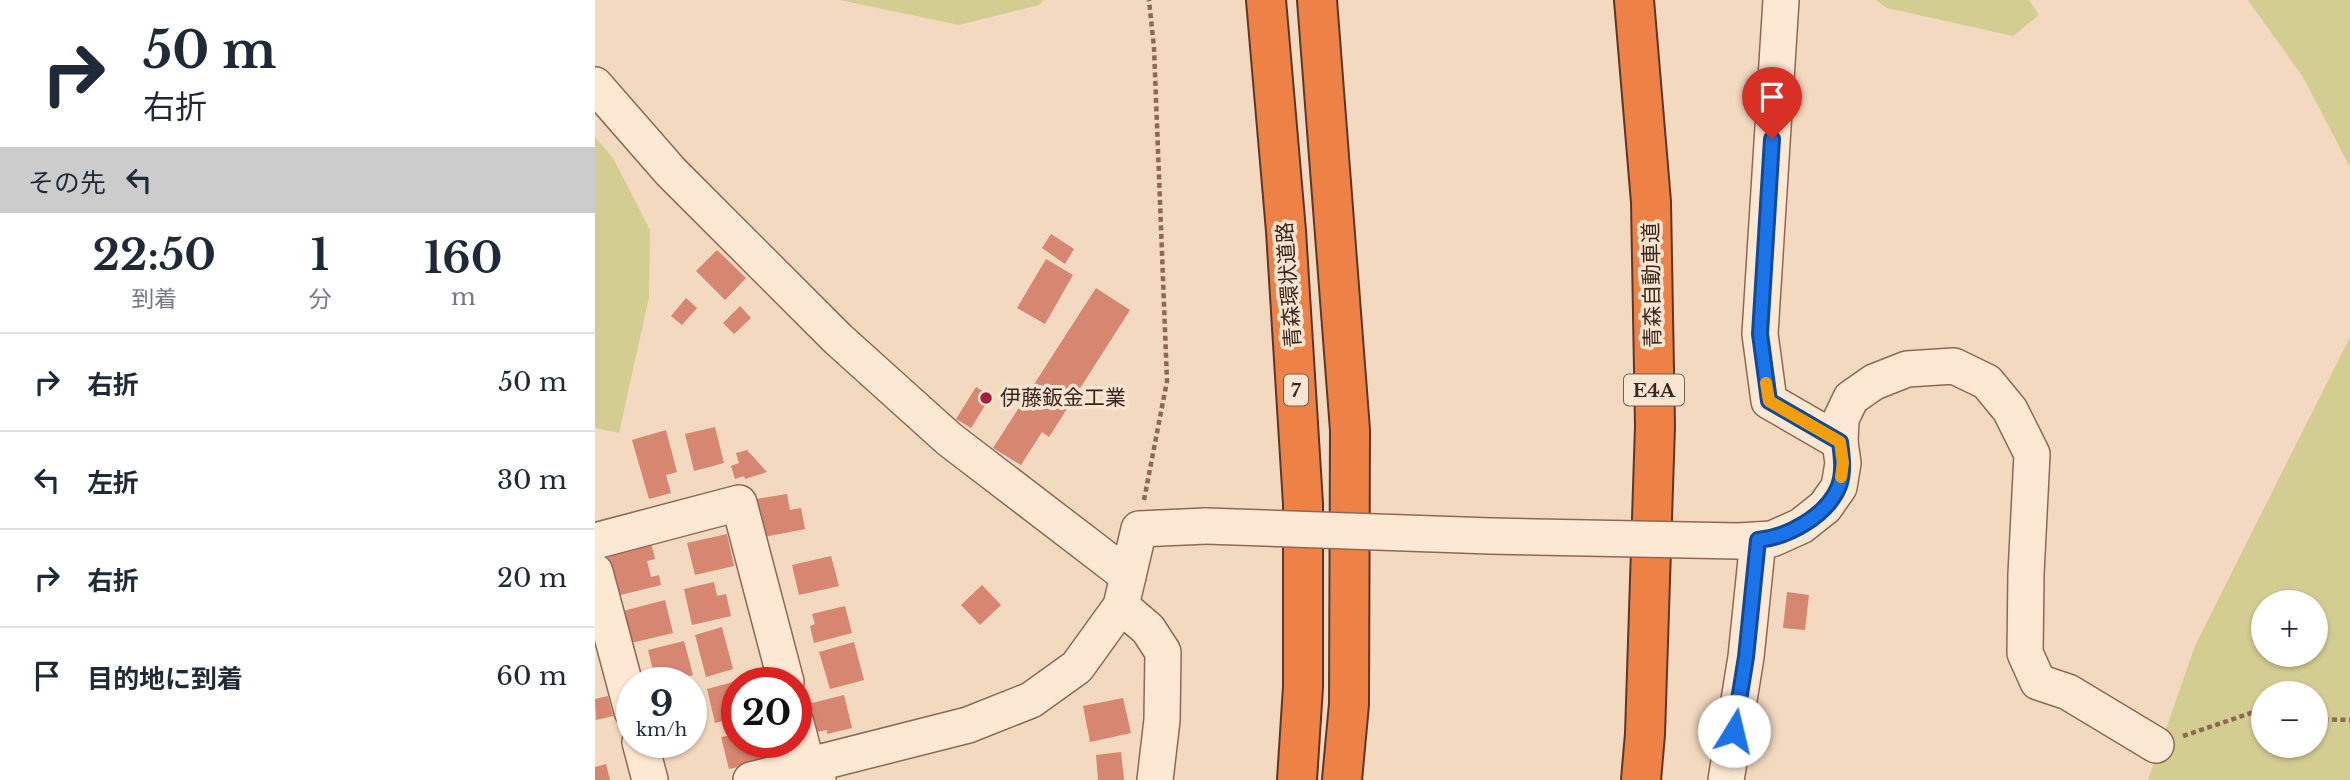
<!DOCTYPE html>
<html lang="ja">
<head>
<meta charset="utf-8">
<style>
	body { margin:0; font-family:"Libre Baskerville","Noto Sans JP",serif; background:#f6f6f7; color:#1f2937; height:100vh; display:flex; flex-direction:column; font-size:26px; white-space:nowrap }
	* { box-sizing:border-box; margin:0 }
	p { font-size:23px; color:#747a83 }
	.icon { flex:none; width:38px; height:38px; fill:none; stroke:currentColor; stroke-width:2; stroke-linecap:round; stroke-linejoin:round }
	.map { position:relative; flex:1; overflow:hidden }
	.sheet { display:flex; flex-direction:column; background:#fff; width:595px }
	.sheet>* { flex:none }
	.guide { background:#fff; color:#1f2937; overflow:hidden }
	.controls { position:absolute; left:1656px; top:590px; display:grid; gap:14px }
	.controls a { display:grid; place-items:center; width:77px; height:77px; border-radius:50%; background:#fff; box-shadow:0 2px 5px #0004; font-size:35px }
	.speed { position:absolute; left:21px; top:667px; display:flex; gap:14px; font-size:35px; font-weight:700; text-align:center }
	.speed>* { display:grid; place-content:center; width:91px; height:91px; border-radius:50%; background:#fff; box-shadow:0 2px 5px #0004; line-height:1 }
	.speed small { font-size:18px; font-weight:400 }
	.speed .limit { border:10px solid #d22; background:#fff; color:#111 }
	.pin { position:absolute; display:grid; place-items:center; width:60px; height:60px; color:#fff; margin:-72px -30px; border-radius:50% 50% 50% 0; rotate:-45deg; box-shadow:0 0 7px #0007 }
	.pin .icon { rotate:45deg }
	.me { position:absolute; width:77px; margin:-38px; rotate:9deg; stroke-linejoin:round; filter:drop-shadow(0 0 5px #0008) }
	.turn { display:flex; align-items:center; gap:24px; height:147px; padding:0 28px; font-size:32px }
	.turn .icon { width:91px; height:91px; stroke-width:2.5 }
	.turn b { display:block; font-size:49px; line-height:60px }
	.then { display:flex; align-items:center; height:66px; padding:0 28px; background:#0003; gap:14px; font-size:26px }
	.eta { display:flex; justify-content:space-evenly; align-items:center; height:119px; text-align:center }
	.eta b { font-size:42px; font-weight:700; line-height:49px }
	ul { padding:0; list-style:none }
	li { display:flex; align-items:center; gap:21px; height:98px; padding:0 28px; border-top:2px solid #e0e1e3 }
	li div { flex:1 }
	li b { display:block; font-size:26px }
	li em { font-style:normal }
	main { display:flex; flex:1; min-height:0 }
	.map>svg:first-child { display:block }
	.green { fill:#d3cd92; fill-rule:evenodd }
	.building { fill:#d68671 }
	.lines { fill:none; stroke-linecap:round; stroke-linejoin:round }
	.minor-casing { stroke:#8f6855; stroke-width:38 }
	.highway-casing { stroke:#5c372a; stroke-width:42 }
	.path { stroke:#8f6855; stroke-width:4.5; stroke-dasharray:5 3.5; stroke-linecap:butt }
	.minor { stroke:#fde8d4; stroke-width:35 }
	.highway { stroke:#ed8146; stroke-width:38 }
	.minor-bridge-casing { stroke:#8f6855; stroke-width:38; stroke-linecap:butt }
	.minor-bridge { stroke:#fde8d4; stroke-width:35 }
	.route-casing { stroke:#114b97; stroke-width:18 }
	.route { stroke:#1a73e8; stroke-width:12 }
	.slow { stroke:#f59e0b; stroke-width:12 }
	.poi-dot { fill:#a51e3b; stroke:#fae5d1; stroke-width:2.5 }
	.labels { text-anchor:middle; dominant-baseline:central; stroke-width:7; stroke-linejoin:round; paint-order:stroke }
	.shield { fill:#fae5d1; stroke:#755f52; stroke-width:2 }
	.shield-label { font-size:19px; font-weight:bold; fill:#3c251c }
	.street-label { font-size:21px; fill:#3c251c; stroke:#fae5d1 }
	.poi-label { font-size:21px; fill:#3c251c; stroke:#fae5d1; text-anchor:start }
</style>
</head>
<body>
<main>
<section class="sheet">
<div class="guide">
<div class="turn"><svg class="icon" aria-label="right" viewBox="0 0 24 24"><path d="M7 20v-9h11M14 6l5 5-5 5"/></svg><div><b>50 m</b>右折</div></div>
<div class="then">その先<svg class="icon" aria-label="left" viewBox="0 0 24 24"><path d="M17 20v-9H6M10 6l-5 5 5 5"/></svg></div>
</div>
<div class="eta">
<div><b>22:50</b><p>到着</p></div>
<div><b>1</b><p>分</p></div>
<div><b>160</b><p>m</p></div>
</div>
<ul>
<li><svg class="icon" aria-label="right" viewBox="0 0 24 24"><path d="M7 20v-9h11M14 6l5 5-5 5"/></svg><div><b>右折</b></div><em>50 m</em></li>
<li><svg class="icon" aria-label="left" viewBox="0 0 24 24"><path d="M17 20v-9H6M10 6l-5 5 5 5"/></svg><div><b>左折</b></div><em>30 m</em></li>
<li><svg class="icon" aria-label="right" viewBox="0 0 24 24"><path d="M7 20v-9h11M14 6l5 5-5 5"/></svg><div><b>右折</b></div><em>20 m</em></li>
<li><svg class="icon" aria-label="arrive" viewBox="0 0 24 24"><path d="M6 21V4h12l-3 4 3 4H6"/></svg><div><b>目的地に到着</b></div><em>60 m</em></li>
</ul>
</section>
<div class="map">
<svg width="1755" height="780" viewBox="0 0 1755 780">
	<rect width="100%" height="100%" fill="#f3d9c0"/>
	<!-- green -->
	<g class="green">
		<polygon points="245,0 449,0 444,5 364,25"/>
		<polygon points="1281,0 1434,0 1444,15 1418,36 1292,8"/>
		<polygon points="1653,0 1755,0 1755,167 1708,77"/>
		<polygon points="0,137 18,158 55,230 54,297 24,433 0,428"/>
		<path d="M 1755,337 L 1755,780 L 1553,780 L 1600,646 ZM 1668,602 L 1720,602 L 1720,654 L 1668,654 ZM 1668,693 L 1720,693 L 1720,746 L 1668,746 Z"/>
	</g>
	<!-- building -->
	<g class="building">
		<polygon points="456,234 479,249 470,264 447,248"/>
		<polygon points="122,250 151,278 130,300 101,271"/>
		<polygon points="451,259 478,275 450,324 422,308"/>
		<polygon points="501,288 535,310 454,437 447,432 426,465 398,448"/>
		<polygon points="91,298 102,308 87,325 76,316"/>
		<polygon points="145,306 156,318 139,334 128,323"/>
		<polygon points="381,387 396,396 376,428 361,419"/>
		<polygon points="120,427 129,463 99,471 90,434"/>
		<polygon points="71,430 82,472 71,475 76,493 54,499 37,440"/>
		<polygon points="152,450 172,472 150,479 149,476 140,479 136,466 144,463 141,453"/>
		<polygon points="192,494 195,510 206,508 210,529 169,537 161,499"/>
		<polygon points="132,534 139,566 100,575 92,543"/>
		<polygon points="56,543 60,559 52,561 56,577 64,575 66,585 17,597 9,564 16,553"/>
		<polygon points="236,556 244,586 204,595 197,565"/>
		<polygon points="119,582 122,596 131,594 136,616 97,625 89,589"/>
		<polygon points="387,585 406,605 385,625 366,605"/>
		<polygon points="1192,592 1214,595 1210,630 1188,628"/>
		<polygon points="70,600 78,633 36,643 28,611"/>
		<polygon points="250,606 257,633 219,643 215,626 220,624 217,614"/>
		<polygon points="127,627 138,669 111,677 100,635"/>
		<polygon points="89,641 98,675 71,682 61,682 53,650"/>
		<polygon points="259,642 269,680 235,689 224,652"/>
		<polygon points="142,681 142,717 120,723 112,689"/>
		<polygon points="249,695 257,728 232,734 232,730 221,732 213,704"/>
		<polygon points="13,696 18,716 1,720 0,699"/>
		<polygon points="528,698 536,733 495,742 488,706"/>
		<polygon points="142,734 142,742 170,742 175,760 134,769 126,737"/>
		<polygon points="526,752 529,780 503,780 501,755"/>
		<polygon points="11,764 15,780 0,780 0,767"/>
	</g>
	<g class="lines">
		<!-- minor casing -->
		<g class="minor-casing">
			<g id="minor">
				<polyline points="1186,0 1165,334 1174,401 1245,442"/>
				<polyline points="0,85 76,172 243,339 354,439 533,576"/>
				<polyline points="0,541 144,503 191,682"/>
				<polyline points="1143,541 1177,539 1206,526 1230,507 1244,487 1248,463 1245,442 1246,419 1256,398 1279,382 1312,369 1359,366 1392,382 1415,410 1437,454 1431,574 1430,653 1443,682 1473,692 1561,745"/>
				<polyline points="0,572 37,711"/>
				<polyline points="526,606 553,629 568,652 567,720 560,780"/>
				<polyline points="201,723 212,765 223,780"/>
				<polyline points="45,742 55,780"/>
				<polyline points="156,780 373,725 436,700 482,667 526,606 544,529 611,526"/>
				<polyline points="1131,780 1151,657 1163,540"/>
			</g>
		</g>
		<!-- highway casing -->
		<g class="highway-casing">
			<g id="highway">
				<polyline points="671,0 691,231 708,504 708,687 702,780"/>
				<polyline points="722,0 755,430 754,704 747,780"/>
				<polyline points="1039,0 1056,202 1060,426 1050,734 1046,780"/>
			</g>
		</g>
		<!-- path -->
		<g class="path">
			<polyline points="549,500 572,381 559,48 554,0"/>
			<polyline points="1720,719 1755,720"/>
			<polyline points="1588,736 1656,713 1668,714"/>
		</g>
		<!-- minor -->
		<use href="#minor" class="minor"/>
		<!-- highway -->
		<use href="#highway" class="highway"/>
		<!-- minor-bridge casing -->
		<g class="minor-bridge-casing">
			<polyline id="minor-bridge" points="611,526 896,536 1143,541"/>
		</g>
		<!-- minor-bridge -->
		<use href="#minor-bridge" class="minor-bridge"/>
	</g>
	<g class="lines">
		<!-- route casing -->
		<g class="route-casing">
			<path id="route" d="M 1139,731 L 1151,657 L 1163,540 C 1193,537 1232,516 1244,486 C 1249,472 1247,457 1245,442 L 1174,401 L 1165,334 L 1177,139"/>
		</g>
		<!-- route -->
		<use href="#route" class="route"/>
		<!-- slow -->
		<polyline class="slow" points="1171,383 1174,401 1245,442 1248,463 1246,477"/>
	</g>
	<!-- markers -->
	<circle class="poi-dot" cx="391" cy="398" r="7"/>
	<g class="labels">
		<!-- shield labels -->
		<g class="shield">
			<rect x="689" y="374.5" width="24" height="31" rx="5"/>
			<rect x="1029" y="374.5" width="60" height="31" rx="5"/>
		</g>
		<g class="shield-label">
			<text x="701" y="390">7</text>
			<text x="1059" y="390">E4A</text>
		</g>
		<!-- street labels -->
		<g class="street-label">
			<text transform="translate(694 285) rotate(-94)">青森環状道路</text>
			<text transform="translate(1057 285) rotate(-91)">青森自動車道</text>
		</g>
		<!-- poi labels -->
		<g class="poi-label">
			<text x="405" y="398">伊藤鈑金工業</text>
		</g>
	</g>
</svg>
<div class="controls">
<a>+</a>
<a>−</a>
</div>
<div class="speed"><div>9<small>km/h</small></div><div class="limit">20</div></div>
<div class="pin" style="left:1177px;top:139px;background:#d93025"><svg class="icon" aria-label="arrive" viewBox="0 0 24 24"><path d="M6 21V4h12l-3 4 3 4H6"/></svg></div>
<svg class="me" style="left:1139px;top:731px" viewBox="-20 -20 40 40"><circle r="19" fill="#fff"/><path d="M0-13L10 11 0 6-10 11z" fill="#1a73e8"/></svg>
</div>
</main>
</body>
</html>
